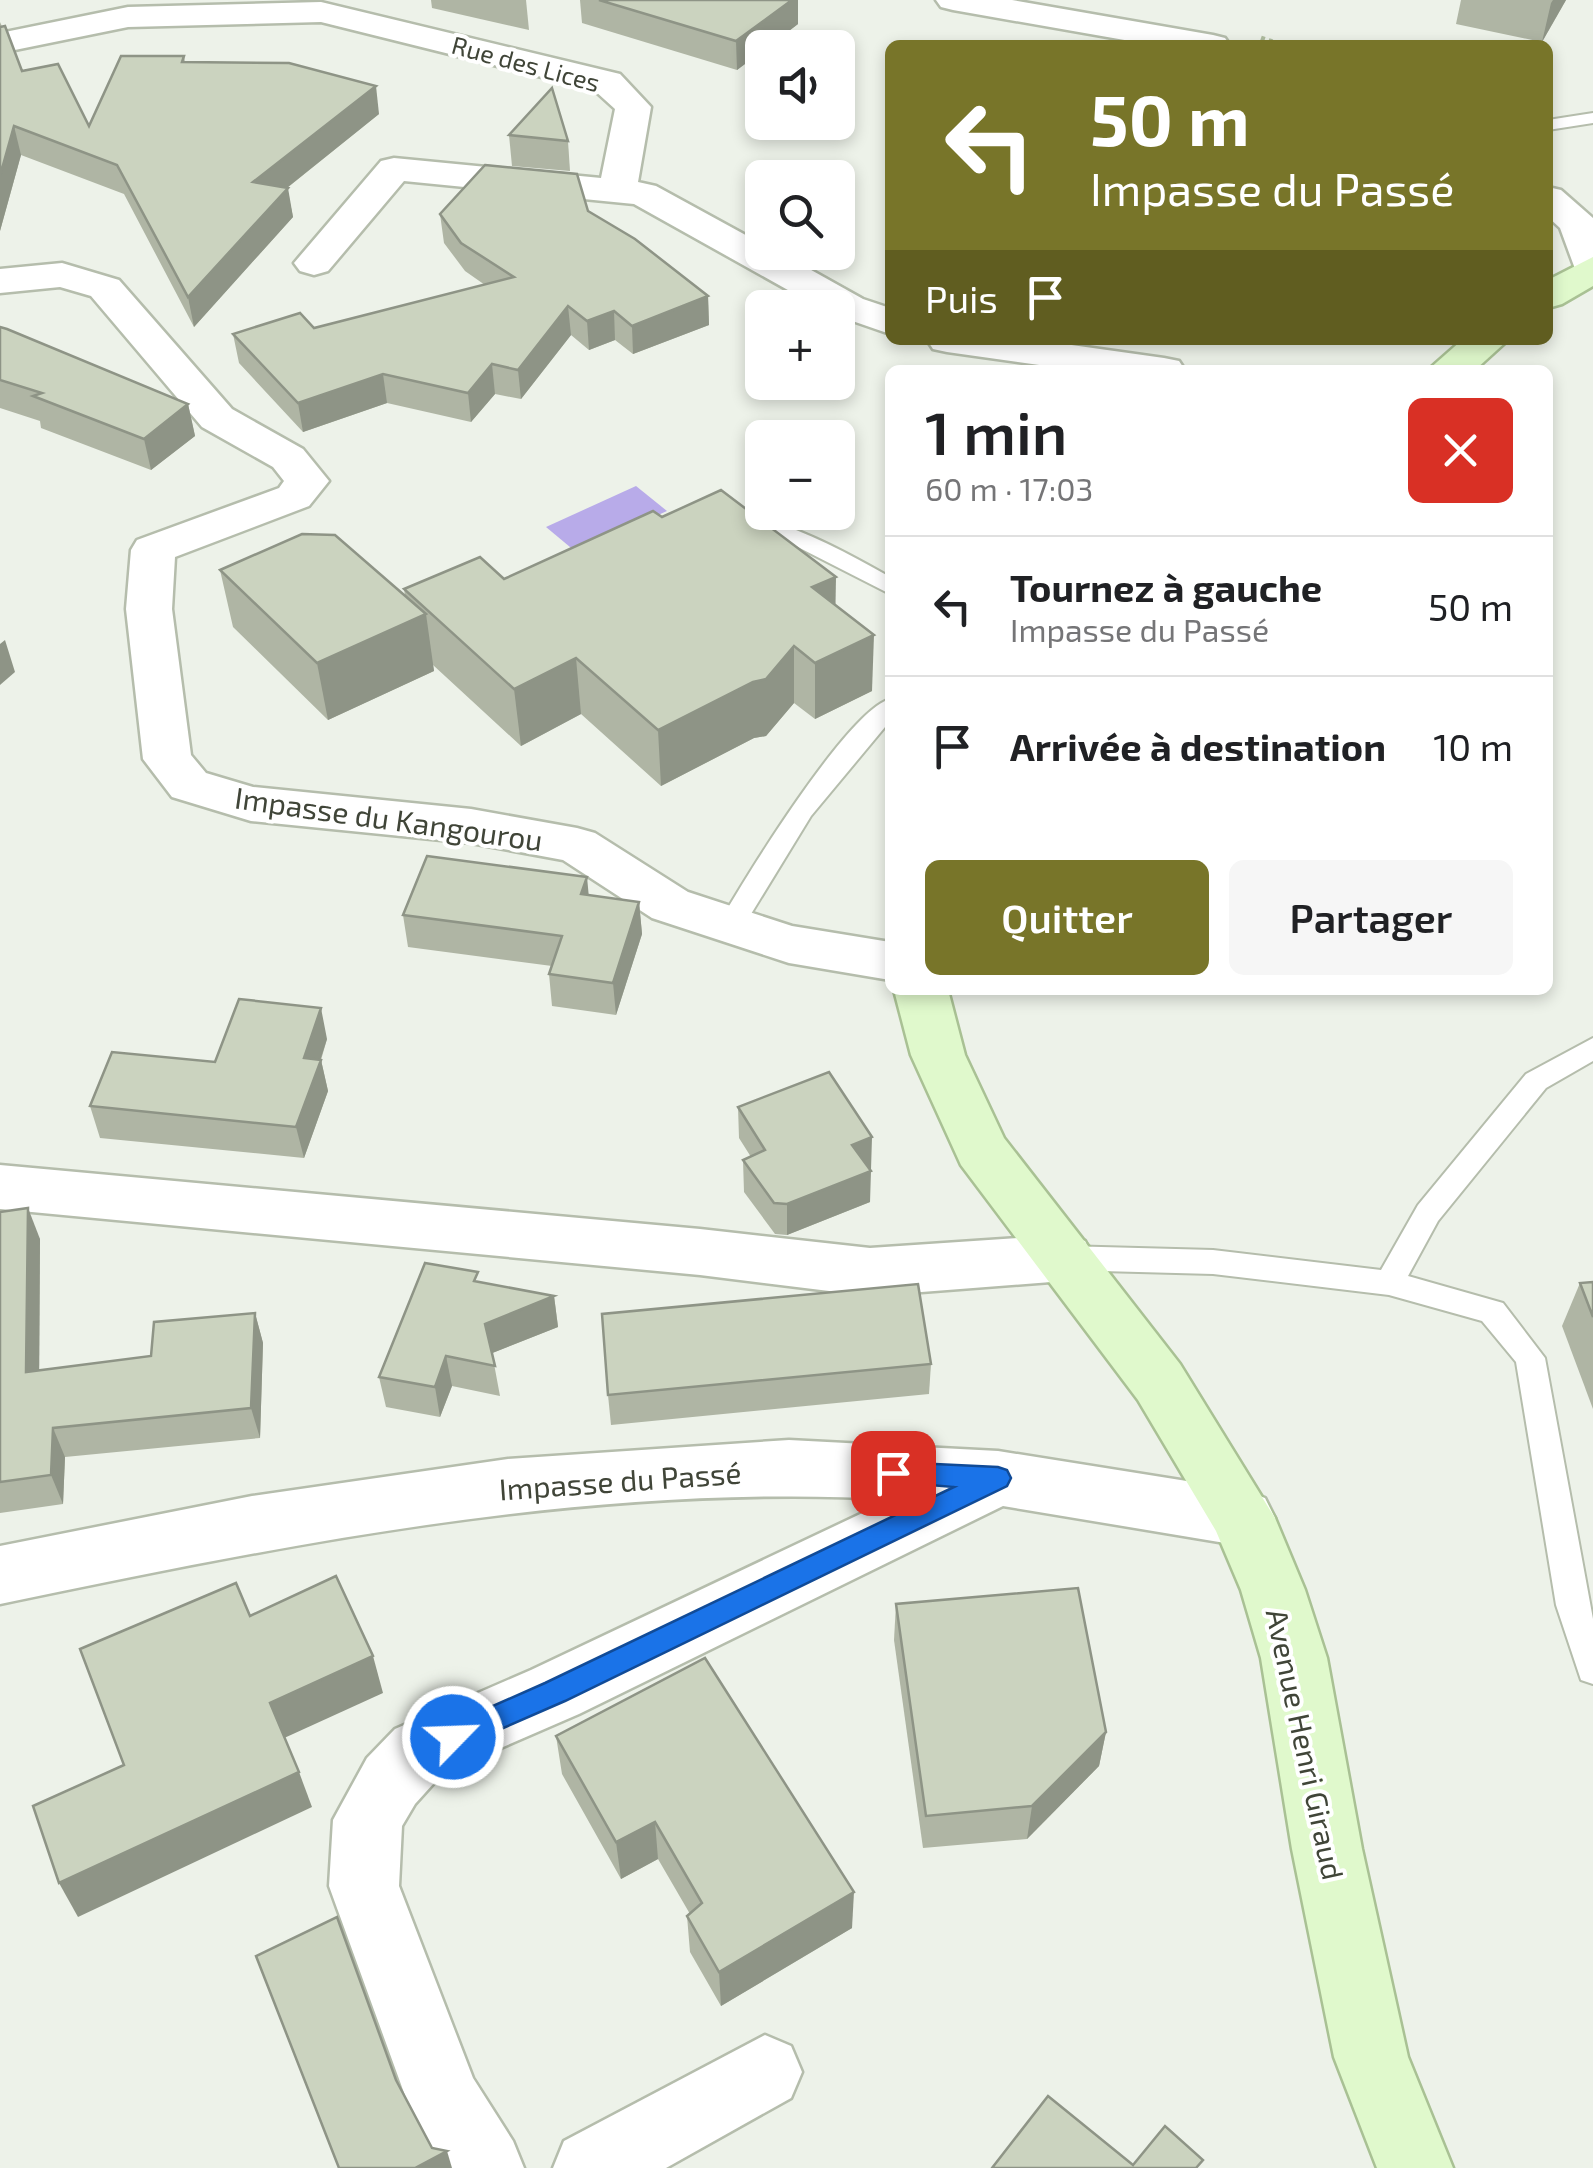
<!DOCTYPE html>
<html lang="fr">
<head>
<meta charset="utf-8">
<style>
	body { margin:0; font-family:"Exo 2",sans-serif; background:#f6f6f6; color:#202124; height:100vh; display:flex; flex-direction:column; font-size:38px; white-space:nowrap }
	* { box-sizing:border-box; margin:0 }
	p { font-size:32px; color:#757577 }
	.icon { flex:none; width:55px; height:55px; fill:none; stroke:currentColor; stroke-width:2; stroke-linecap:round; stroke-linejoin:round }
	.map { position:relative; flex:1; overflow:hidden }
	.side { position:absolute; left:885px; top:365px; width:668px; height:630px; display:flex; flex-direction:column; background:#fff; border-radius:15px; box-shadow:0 5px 15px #0003 }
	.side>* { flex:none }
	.hud { position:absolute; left:885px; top:40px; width:668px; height:305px; border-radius:15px; box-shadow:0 5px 15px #0003; background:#787529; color:#fff; overflow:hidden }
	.tools { position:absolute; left:745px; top:30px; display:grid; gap:20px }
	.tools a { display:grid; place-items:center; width:110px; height:110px; border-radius:15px; background:#fff; box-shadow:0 5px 15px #0003; font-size:50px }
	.pin { position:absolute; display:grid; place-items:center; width:85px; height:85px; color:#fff; margin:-42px; border-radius:20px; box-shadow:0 5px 15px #0006 }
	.me { position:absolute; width:110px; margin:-55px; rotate:66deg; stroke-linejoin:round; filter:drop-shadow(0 0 8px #0008) }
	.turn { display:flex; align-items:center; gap:35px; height:210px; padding:0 40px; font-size:45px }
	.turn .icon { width:130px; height:130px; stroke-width:2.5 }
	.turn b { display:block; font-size:70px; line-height:85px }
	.then { display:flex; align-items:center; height:95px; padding:0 40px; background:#0003; gap:20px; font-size:38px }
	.round { display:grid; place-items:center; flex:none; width:105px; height:105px; border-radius:15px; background:#f6f6f6 }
	.headline { display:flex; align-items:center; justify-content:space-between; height:170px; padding:0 40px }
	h1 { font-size:60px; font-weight:600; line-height:75px }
	.cta { display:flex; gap:20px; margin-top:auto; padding:20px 40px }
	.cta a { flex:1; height:115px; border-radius:15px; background:#787529; color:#fff; font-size:40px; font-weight:600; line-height:115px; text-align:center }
	.cta a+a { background:#f6f6f6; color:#202124 }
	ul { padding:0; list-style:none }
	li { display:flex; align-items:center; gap:30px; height:140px; padding:0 40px; border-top:2px solid #e0e0e0 }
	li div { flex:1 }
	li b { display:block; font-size:38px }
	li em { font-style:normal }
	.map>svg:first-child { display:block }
	.water { fill:#b8abe9 }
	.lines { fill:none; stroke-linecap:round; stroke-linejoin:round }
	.lane-casing { stroke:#b5bdac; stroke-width:4 }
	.street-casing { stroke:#b5bdac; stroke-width:5 }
	.secondary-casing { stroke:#a9c194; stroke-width:5 }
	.path { stroke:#afbd9f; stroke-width:5; stroke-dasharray:4 4; stroke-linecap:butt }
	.lane { fill:#fff; fill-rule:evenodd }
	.street { fill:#fff; fill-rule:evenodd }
	.secondary { fill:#e0f9cc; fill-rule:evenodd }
	.wall { fill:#afb5a4 }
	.shaded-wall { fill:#8e9486 }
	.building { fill:#cbd3bf; stroke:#8e9486; stroke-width:2.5 }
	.route { fill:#1a73e8; stroke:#114b97; stroke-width:2.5 }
	.labels { text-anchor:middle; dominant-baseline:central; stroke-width:8; stroke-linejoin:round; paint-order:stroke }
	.far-street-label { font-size:25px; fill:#404538; stroke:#fff }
	.street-label { font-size:30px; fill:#404538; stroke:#fff }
</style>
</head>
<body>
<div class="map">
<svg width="1593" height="2168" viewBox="0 0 1593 2168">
	<rect width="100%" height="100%" fill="#edf2e9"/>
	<!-- water -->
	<polygon class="water" points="636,486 667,511 576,552 546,527"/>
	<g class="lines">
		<!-- lane casing -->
		<g class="lane-casing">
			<g id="lane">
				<polygon points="1593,113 1593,123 1548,130 1548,120"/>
				<path d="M 732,512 C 791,522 839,548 890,577 L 890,594 L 786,541 L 724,524 L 721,519 L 724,514 Z"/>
				<path d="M 890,699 L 890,721 L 811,816 L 740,932 L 722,932 L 718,925 C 743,881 847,711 890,699 Z"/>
				<polygon points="1593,1038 1593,1061 1546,1088 1438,1221 1408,1276 1503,1303 1545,1358 1593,1619 1593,1684 1581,1680 1556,1605 1516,1362 1482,1321 1389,1295 1213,1274 1064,1270 1054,1266 1049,1258 1054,1250 1064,1246 1213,1250 1381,1270 1418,1205 1526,1074"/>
			</g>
		</g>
		<!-- street casing -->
		<g class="street-casing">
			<g id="street">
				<polygon points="936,0 1012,0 1213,35 1225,38 1230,45 1153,45 953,10 941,7"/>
				<polygon points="321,2 620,74 651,107 638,182 656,186 762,244 762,252 779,252 863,299 890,308 890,334 838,316 838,308 820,308 634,204 404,181 328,271 314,275 300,271 294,263 381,161 394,158 601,178 615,109 594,90 321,22 128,27 0,53 0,33 128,7"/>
				<polygon points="1548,187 1561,190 1593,218 1593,281 1578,277 1560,228 1548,217"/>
				<polygon points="62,263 119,280 232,409 303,449 329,481 309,506 175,557 172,609 191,755 206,773 253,787 471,809 577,828 595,833 688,892 792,926 890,942 890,980 789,963 652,918 563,860 471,843 251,821 172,797 143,759 126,609 131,550 137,540 279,488 284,481 273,467 202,427 91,296 60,287 0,293 0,269"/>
				<polygon points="927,340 1036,340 1164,358 1179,361 1185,370 1075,370 947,352 933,349"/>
				<polygon points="0,1165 700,1229 870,1248 1064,1235 1085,1241 1093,1258 1085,1275 1064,1281 870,1296 700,1275 0,1209"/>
				<path d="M 789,1440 L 998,1451 L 1243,1490 L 1265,1498 L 1275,1518 L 1265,1538 L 1243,1546 L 1003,1506 L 579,1714 L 443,1773 L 415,1804 L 402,1826 L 399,1886 L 473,2078 L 513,2141 L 524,2168 L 443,2168 L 407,2101 L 329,1886 L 333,1820 L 367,1758 L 395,1729 L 531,1670 L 892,1499 C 591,1483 293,1543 0,1604 L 0,1546 L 252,1496 L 508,1459 Z"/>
				<polygon points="765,2035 791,2046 802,2072 791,2098 666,2168 553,2168 564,2141"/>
			</g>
		</g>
		<!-- secondary casing -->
		<g class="secondary-casing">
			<g id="secondary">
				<polygon points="1593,257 1593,286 1562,304 1548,308 1548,280"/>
				<polygon points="1462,340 1508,340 1475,370 1428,370"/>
				<polygon points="894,990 948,990 965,1055 1004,1138 1180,1364 1275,1518 1305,1590 1327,1658 1362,1849 1408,2057 1453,2168 1377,2168 1334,2057 1292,1849 1261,1658 1241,1590 1216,1531 1138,1400 961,1165 911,1055"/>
			</g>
		</g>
		<!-- path -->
		<polyline class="path" points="1261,38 1282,45"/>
		<!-- lane -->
		<use href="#lane" class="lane"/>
		<!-- street -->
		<use href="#street" class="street"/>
		<!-- secondary -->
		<use href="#secondary" class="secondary"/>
	</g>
	<!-- wall -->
	<g class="wall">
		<polygon points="431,0 526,0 529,30 432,8"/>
		<polygon points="580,0 798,0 798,24 737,70 582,23"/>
		<polygon points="1461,0 1566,0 1542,42 1456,24"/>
		<polygon points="0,22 22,71 89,126 184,56 185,62 379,114 287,188 293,217 194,327 124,194 21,155 0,231"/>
		<polygon points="509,135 568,141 570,171 512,166"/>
		<polygon points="588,211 708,296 709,325 633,354 615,340 589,350 571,335 521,399 495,394 471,422 387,403 303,432 239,363 233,334 314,328 485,285 465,271 444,243 440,214"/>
		<polygon points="0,327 188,404 195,436 151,470 41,428 40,421 0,408"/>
		<polygon points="662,517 836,605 872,691 815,719 794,703 766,736 754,738 661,786 581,714 521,746 433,665 434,671 328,720 233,627 220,570 405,596 404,589 504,579"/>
		<polygon points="589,895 639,902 642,934 616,1015 552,1006 549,974 552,966 408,947 403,915"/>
		<polygon points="327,1039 321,1060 328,1091 304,1158 100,1138 90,1106 215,1062"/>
		<polygon points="738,1107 871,1169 870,1169 870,1202 787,1235 775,1234 744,1192 743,1160 751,1157 739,1138"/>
		<polygon points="0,1212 40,1239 39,1370 151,1356 255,1313 263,1343 260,1438 65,1457 63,1504 0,1513"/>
		<polygon points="480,1282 554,1296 558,1327 492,1353 500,1396 452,1386 440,1417 386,1407 379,1377"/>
		<polygon points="1593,1282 1593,1409 1562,1326 1580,1283"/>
		<polygon points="931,1364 929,1394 611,1425 608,1395"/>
		<polygon points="896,1604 1106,1732 1099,1766 1027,1839 923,1848 894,1640"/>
		<polygon points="556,1736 852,1928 721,2006 690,1952 687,1916 690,1914 658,1859 621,1879 562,1774"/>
	</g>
	<!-- shaded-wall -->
	<g class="shaded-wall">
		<polygon points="792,0 798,0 798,24 767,48 762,48 762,51 737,70 736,41"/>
		<polygon points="1553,0 1566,0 1542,42 1551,3"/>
		<polygon points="376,86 379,114 258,211 253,182"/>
		<polygon points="14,126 21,155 0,231 0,176"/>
		<polygon points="288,188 293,217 194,327 188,297"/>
		<polygon points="708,296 709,325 633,354 632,326"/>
		<polygon points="568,306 571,335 521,399 518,370"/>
		<polygon points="614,311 615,340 589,350 587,321"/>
		<polygon points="492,364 495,394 471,422 468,393"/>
		<polygon points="383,374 387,403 303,432 298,403"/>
		<polygon points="188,404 195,436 151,470 144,439"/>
		<polygon points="836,577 835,633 812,587"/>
		<polygon points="426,614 434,671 328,720 317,663"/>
		<polygon points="874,635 872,691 815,719 815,663"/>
		<polygon points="5,640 15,672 0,685 0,644"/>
		<polygon points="794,646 794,703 766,736 754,738 661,786 658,730"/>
		<polygon points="576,658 581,714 521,746 514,689"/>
		<polygon points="587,877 590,909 581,894"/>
		<polygon points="639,902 642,934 616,1015 613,983"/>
		<polygon points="321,1008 327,1039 319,1064 321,1060 328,1091 304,1158 296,1127 304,1058"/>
		<polygon points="872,1137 871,1169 851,1176 852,1145"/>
		<polygon points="871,1171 870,1202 787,1235 787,1204"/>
		<polygon points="28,1208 40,1239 39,1402 26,1372"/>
		<polygon points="554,1296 558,1327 490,1354 485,1324"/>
		<polygon points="255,1313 263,1343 260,1438 251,1408"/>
		<polygon points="446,1356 452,1386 440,1417 435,1387"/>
		<polygon points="53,1428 65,1457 63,1504 51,1475"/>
		<polygon points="373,1656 383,1693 282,1739 270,1703"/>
		<polygon points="1106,1732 1099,1766 1027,1839 1032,1806"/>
		<polygon points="299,1772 312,1807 78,1917 59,1883"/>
		<polygon points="655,1822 658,1859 621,1879 616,1842"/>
		<polygon points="854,1892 852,1928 721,2006 719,1972"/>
		<polygon points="447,2151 452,2168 415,2168"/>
	</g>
	<!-- building -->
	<g class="building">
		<polygon points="599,0 792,0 736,41"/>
		<polygon points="5,26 22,71 58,64 89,126 121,56 184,56 182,62 289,63 376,86 253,182 288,188 188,297 117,165 14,126 0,176 0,27"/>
		<polygon points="552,88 568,141 509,135"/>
		<polygon points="485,165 577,174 588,211 635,239 708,296 632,326 614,311 587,321 568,306 518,370 492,364 468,393 383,374 298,403 233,334 300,313 314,328 514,277 461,243 440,214"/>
		<polygon points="0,327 7,329 188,404 144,439 33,396 42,393 0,380"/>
		<polygon points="721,490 836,577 812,587 874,635 815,663 794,646 766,679 753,682 658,730 576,658 514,689 404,589 480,557 504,579 653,511 662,517"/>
		<polygon points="302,534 335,535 426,614 317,663 220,570"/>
		<polygon points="427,856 587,877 581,894 639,902 613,983 549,974 562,936 403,915"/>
		<polygon points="239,999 321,1008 304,1058 321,1060 296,1127 90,1106 112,1052 215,1062"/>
		<polygon points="829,1072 872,1137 852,1145 871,1171 787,1204 774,1203 743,1160 765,1150 738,1107"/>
		<polygon points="28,1208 26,1372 151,1356 154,1322 255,1313 251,1408 53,1428 51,1475 0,1482 0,1212"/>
		<polygon points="425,1263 478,1272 474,1281 554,1296 485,1324 495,1366 446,1356 435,1387 379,1377"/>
		<polygon points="1593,1282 1593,1317 1580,1283"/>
		<polygon points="918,1284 931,1364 608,1395 602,1314"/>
		<polygon points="336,1576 373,1656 270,1703 299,1772 59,1883 33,1806 124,1765 80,1649 236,1583 250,1616"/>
		<polygon points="1078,1588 1106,1732 1032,1806 926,1816 896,1604"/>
		<polygon points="705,1658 854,1892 719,1972 687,1916 702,1903 655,1822 616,1842 556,1736"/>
		<polygon points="337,1917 396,2080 432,2148 447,2151 415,2168 339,2168 256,1956"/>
		<polygon points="1048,2096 1133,2165 1165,2126 1203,2160 1196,2168 992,2168"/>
	</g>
	<!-- route -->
	<polygon class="route" points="893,1462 998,1467 1007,1470 1011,1478 1007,1486 565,1701 453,1750 443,1746 439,1737 443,1728 545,1683 954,1487 884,1481 880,1473 884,1465"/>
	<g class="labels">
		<!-- far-street labels -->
		<g class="far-street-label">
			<text transform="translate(526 63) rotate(15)">Rue des Lices</text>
		</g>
		<!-- street labels -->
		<g class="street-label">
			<text transform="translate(389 818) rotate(8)">Impasse du Kangourou</text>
			<text transform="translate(620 1480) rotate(-4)">Impasse du Passé</text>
			<text transform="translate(1306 1744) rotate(78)">Avenue Henri Giraud</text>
		</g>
	</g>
</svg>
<div class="tools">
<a><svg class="icon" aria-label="sound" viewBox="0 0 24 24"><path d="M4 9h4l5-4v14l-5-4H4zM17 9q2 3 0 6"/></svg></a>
<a><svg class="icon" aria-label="search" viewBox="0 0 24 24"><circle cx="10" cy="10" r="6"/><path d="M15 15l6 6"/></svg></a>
<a>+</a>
<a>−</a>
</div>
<div class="pin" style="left:893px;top:1473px;background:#d93025"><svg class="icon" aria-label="arrive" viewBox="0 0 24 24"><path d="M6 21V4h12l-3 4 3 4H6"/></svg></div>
<svg class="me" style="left:453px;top:1737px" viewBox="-20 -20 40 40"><circle r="17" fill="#1a73e8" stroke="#fff" stroke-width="3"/><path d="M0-11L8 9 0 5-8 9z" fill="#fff"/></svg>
<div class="hud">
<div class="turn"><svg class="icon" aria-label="left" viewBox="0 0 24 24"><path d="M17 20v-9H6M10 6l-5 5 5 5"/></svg><div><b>50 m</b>Impasse du Passé</div></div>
<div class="then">Puis<svg class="icon" aria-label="arrive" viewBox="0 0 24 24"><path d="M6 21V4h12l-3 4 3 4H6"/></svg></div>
</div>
<section class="side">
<div class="headline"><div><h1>1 min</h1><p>60 m · 17:03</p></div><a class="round" style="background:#d93025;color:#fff"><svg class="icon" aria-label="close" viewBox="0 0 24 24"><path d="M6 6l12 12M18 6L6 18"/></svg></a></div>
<ul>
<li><svg class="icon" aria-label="left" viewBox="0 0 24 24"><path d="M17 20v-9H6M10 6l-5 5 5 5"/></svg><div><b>Tournez à gauche</b><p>Impasse du Passé</p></div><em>50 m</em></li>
<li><svg class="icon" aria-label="arrive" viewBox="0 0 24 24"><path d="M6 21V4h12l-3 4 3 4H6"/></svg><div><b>Arrivée à destination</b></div><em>10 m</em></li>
</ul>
<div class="cta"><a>Quitter</a><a>Partager</a></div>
</section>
</div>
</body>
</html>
